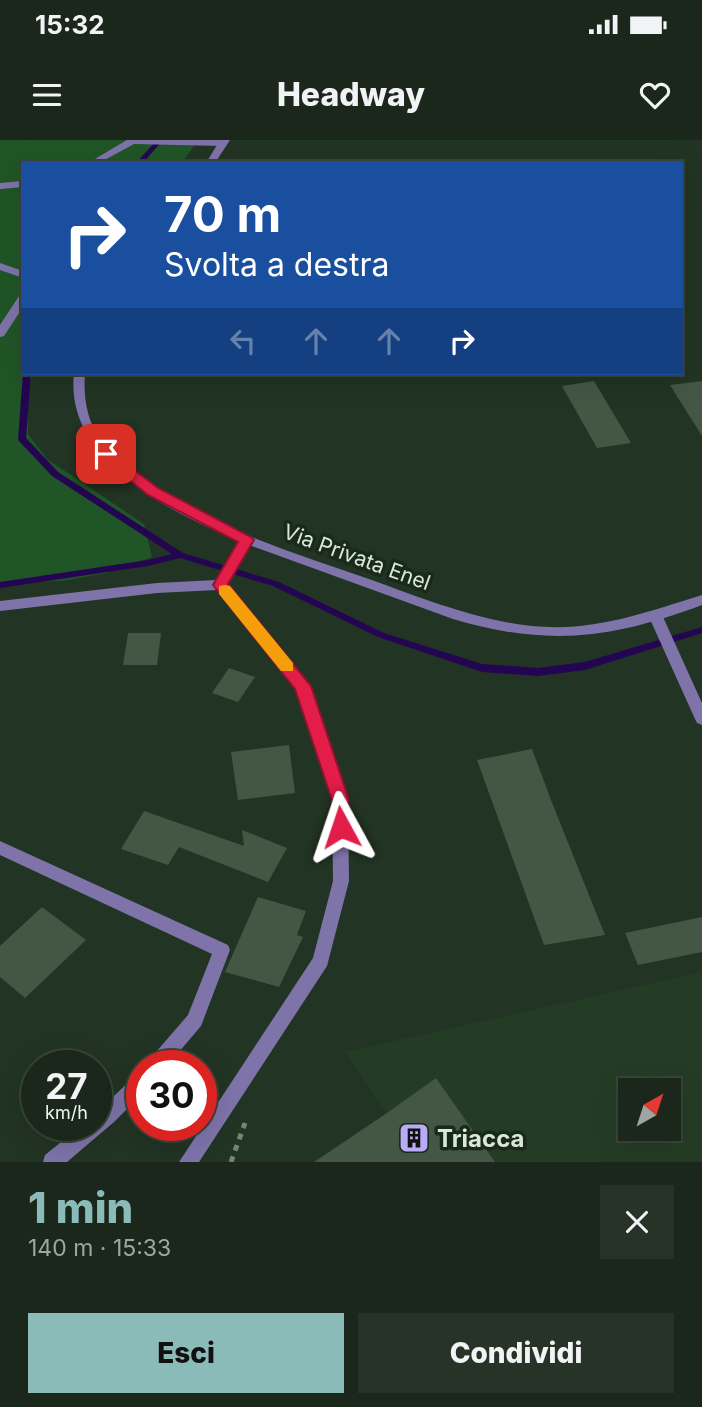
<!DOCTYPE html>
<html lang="it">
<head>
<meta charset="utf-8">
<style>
	body { margin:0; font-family:Inter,sans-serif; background:#273327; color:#f1f3f6; height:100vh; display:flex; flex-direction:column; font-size:26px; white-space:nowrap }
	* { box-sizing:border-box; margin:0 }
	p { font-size:23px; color:#9fa5a2 }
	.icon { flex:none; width:38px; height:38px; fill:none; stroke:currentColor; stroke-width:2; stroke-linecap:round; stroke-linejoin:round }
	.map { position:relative; height:1022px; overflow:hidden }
	.sheet { display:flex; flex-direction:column; background:#1a271a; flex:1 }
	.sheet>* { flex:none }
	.guide { position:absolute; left:21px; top:21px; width:662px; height:214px; border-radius:0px; box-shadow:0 7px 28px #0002,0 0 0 2px #384439; background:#1a4fa0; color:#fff; overflow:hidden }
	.needle { width:46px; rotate:39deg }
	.controls { position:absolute; left:618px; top:938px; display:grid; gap:14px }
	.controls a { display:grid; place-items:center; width:63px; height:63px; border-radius:0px; background:#1a271a; box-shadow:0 7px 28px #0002,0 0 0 2px #384439; font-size:35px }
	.speed { position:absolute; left:21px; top:910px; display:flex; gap:14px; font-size:35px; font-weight:700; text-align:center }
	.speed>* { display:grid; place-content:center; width:91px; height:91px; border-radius:50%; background:#1a271a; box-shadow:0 7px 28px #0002,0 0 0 2px #384439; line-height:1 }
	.speed small { font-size:18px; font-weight:400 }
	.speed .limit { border:10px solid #d22; background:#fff; color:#111 }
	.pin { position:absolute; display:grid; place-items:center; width:60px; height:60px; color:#fff; margin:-30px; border-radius:14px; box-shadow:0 4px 10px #0006 }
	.me { position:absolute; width:77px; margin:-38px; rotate:355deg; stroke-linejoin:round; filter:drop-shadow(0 0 5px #0008) }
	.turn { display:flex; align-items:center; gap:24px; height:147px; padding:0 28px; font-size:32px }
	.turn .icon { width:91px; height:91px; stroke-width:2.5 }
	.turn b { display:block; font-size:49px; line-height:60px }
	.lanes { display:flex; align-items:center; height:66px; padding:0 28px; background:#0003; justify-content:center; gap:35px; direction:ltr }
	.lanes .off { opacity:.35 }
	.round { display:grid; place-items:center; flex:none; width:74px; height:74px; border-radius:0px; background:#273327 }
	.headline { display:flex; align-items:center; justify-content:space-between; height:119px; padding:0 28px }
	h1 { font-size:42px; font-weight:800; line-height:52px; color:#8bbbb9 }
	.cta { display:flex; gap:14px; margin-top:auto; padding:14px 28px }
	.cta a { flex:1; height:80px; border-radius:0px; background:#8bbbb9; color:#111; font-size:28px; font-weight:800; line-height:80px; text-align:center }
	.cta a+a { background:#273327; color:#f1f3f6 }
	.status { display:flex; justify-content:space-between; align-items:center; height:49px; padding:0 35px; background:#1a271a; direction:ltr }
	.status svg { height:19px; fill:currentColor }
	header { display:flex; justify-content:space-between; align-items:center; height:91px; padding:0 28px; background:#1a271a; font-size:32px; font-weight:800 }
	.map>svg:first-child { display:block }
	.built { fill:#243c26; fill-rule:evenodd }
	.green { fill:#205527 }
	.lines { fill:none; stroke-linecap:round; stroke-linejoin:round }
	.stream { fill:#240552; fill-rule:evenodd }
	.building { fill:#445745 }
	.path { stroke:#758476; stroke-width:5; stroke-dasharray:6 6; stroke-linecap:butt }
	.service { fill:#7e74aa; fill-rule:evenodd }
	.minor { fill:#7e74aa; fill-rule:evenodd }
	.route { fill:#e11d48; stroke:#92132f; stroke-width:2 }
	.slow { fill:#f59e0b }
	.labels { text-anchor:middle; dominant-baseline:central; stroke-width:7; stroke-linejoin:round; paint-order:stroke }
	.street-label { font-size:21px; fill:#dce7dc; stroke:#182a1a }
	.near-poi-label { font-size:24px; font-weight:bold; fill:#dce7dc; stroke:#182a1a; text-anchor:start }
</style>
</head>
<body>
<div class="status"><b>15:32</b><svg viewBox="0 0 49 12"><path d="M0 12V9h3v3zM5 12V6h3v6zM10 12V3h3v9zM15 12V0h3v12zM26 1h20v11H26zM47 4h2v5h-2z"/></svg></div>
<header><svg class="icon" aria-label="menu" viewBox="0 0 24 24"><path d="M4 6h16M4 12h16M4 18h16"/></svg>Headway<svg class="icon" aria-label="heart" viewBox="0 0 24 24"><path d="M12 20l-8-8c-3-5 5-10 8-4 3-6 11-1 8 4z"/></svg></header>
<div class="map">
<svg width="702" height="1022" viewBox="0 0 702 1022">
	<rect width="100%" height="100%" fill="#223423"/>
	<!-- built -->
	<path class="built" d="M 702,832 L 702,1022 L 495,1022 L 437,939 L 387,973 L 345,912 ZM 630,950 L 668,950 L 668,989 L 630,989 Z"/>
	<!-- green -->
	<polygon class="green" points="0,0 198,0 182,23 23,23 23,233 35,233 28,243 28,294 47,319 144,384 152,417 107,433 62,441 0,443"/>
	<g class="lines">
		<!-- stream -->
		<g class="stream">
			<polygon points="157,0 163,0 143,23 136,23"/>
			<polygon points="23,233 31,233 26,298 58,332 183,413 279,442 384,493 482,524 538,528 585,522 702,487 702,493 585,530 538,536 482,532 378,497 273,446 180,418 148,426 0,448 0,442 148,420 172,414 52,336 19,301 18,299"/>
		</g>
	</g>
	<!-- building -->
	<g class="building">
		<polygon points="594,241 631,303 597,308 562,246"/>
		<polygon points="702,241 702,296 670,245"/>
		<polygon points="128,493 161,493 157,525 123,525"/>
		<polygon points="229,528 255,537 238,562 212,553"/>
		<polygon points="289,605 295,653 238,660 231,612"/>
		<polygon points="532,609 551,660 605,795 544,805 477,620"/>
		<polygon points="144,671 244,706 242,690 287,708 268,742 179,707 168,725 121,709"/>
		<polygon points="258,757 306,771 297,795 303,797 279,847 225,832"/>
		<polygon points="42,767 86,800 25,858 0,837 0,806"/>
		<polygon points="702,777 702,812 638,825 625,793"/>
		<polygon points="436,938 495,1022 314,1022 387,973"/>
	</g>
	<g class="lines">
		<!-- path -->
		<polyline class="path" points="231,1022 245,983"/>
		<!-- service -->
		<g class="service">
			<polygon points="127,0 223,0 228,3 223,6 134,4 99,23 88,23"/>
			<polygon points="23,41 23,47 0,49 0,43"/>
			<polygon points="0,123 23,131 23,138 0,130"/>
			<polygon points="23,155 23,167 4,196 0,197 0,185 19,156"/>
			<polygon points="656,472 663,477 702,563 702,585 697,583 695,579 649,477"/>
		</g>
		<!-- minor -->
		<g class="minor">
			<polygon points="220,0 230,0 215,23 206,23"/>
			<path d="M 74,233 L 85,233 C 83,258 87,283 103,303 C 162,374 284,409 369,439 C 422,458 475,480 532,486 C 595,492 643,473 702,455 L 702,465 C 611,499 547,507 453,479 L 249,405 L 227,444 L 309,546 L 348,660 L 349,741 L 327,826 L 199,1022 L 179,1022 L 313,818 L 333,741 L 332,660 L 296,548 L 217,450 L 157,453 L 0,471 L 0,461 L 157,443 L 216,440 L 239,401 C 171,372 64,321 74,233 Z"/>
			<polygon points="0,701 228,805 230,810 201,886 167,926 146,926 149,920 188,875 212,814 0,715"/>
			<polygon points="142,932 142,954 114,982 67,1022 43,1022 45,1015 82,985 96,985 96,973 136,935"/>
		</g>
	</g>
	<!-- route -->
	<polygon class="route" points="106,309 158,348 251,397 254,400 228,444 311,546 349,660 347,692 334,692 332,660 295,549 213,445 238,402 148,355 101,317 99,314"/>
	<!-- slow -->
	<polygon class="slow" points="225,445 230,446 293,523 293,531 281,531 219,454 219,446"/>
	<!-- icons -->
	<defs>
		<g id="building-square" transform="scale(1.575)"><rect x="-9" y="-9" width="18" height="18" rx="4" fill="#b9abf7" stroke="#182a1a"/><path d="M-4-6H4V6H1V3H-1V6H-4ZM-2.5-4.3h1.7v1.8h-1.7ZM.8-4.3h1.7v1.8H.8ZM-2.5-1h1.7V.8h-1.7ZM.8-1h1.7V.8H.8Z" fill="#111"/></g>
	</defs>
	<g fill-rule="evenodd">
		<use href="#building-square" x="414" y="998"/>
	</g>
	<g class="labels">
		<!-- street labels -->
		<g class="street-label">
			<text transform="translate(357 417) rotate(20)">Via Privata Enel</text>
		</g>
		<!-- near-poi labels -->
		<g class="near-poi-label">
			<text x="437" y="998">Triacca</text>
		</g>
	</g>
</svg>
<div class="controls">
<a><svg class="needle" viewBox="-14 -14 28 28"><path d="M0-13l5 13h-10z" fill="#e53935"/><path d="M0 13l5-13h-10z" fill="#9fa5a2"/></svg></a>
</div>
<div class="speed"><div>27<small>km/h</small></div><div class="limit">30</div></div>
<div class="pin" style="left:106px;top:314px;background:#d93025"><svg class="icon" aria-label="arrive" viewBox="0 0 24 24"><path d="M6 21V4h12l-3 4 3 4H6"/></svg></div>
<svg class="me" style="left:341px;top:687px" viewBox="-20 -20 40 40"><path d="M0-17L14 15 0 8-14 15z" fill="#e11d48" stroke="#fff" stroke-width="4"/></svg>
<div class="guide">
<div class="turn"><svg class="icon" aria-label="right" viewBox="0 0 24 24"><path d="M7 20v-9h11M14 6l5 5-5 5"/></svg><div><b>70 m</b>Svolta a destra</div></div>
<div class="lanes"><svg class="icon off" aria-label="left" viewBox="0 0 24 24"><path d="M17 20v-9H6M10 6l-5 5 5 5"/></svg><svg class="icon off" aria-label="ahead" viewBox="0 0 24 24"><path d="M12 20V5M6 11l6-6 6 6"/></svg><svg class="icon off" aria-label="ahead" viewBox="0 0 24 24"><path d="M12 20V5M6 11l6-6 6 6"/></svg><svg class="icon" aria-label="right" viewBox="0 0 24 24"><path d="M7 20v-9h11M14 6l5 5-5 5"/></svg></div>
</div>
</div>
<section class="sheet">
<div class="headline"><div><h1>1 min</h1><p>140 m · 15:33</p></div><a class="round"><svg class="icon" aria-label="close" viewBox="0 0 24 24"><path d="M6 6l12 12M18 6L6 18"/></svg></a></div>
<div class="cta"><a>Esci</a><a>Condividi</a></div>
</section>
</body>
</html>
